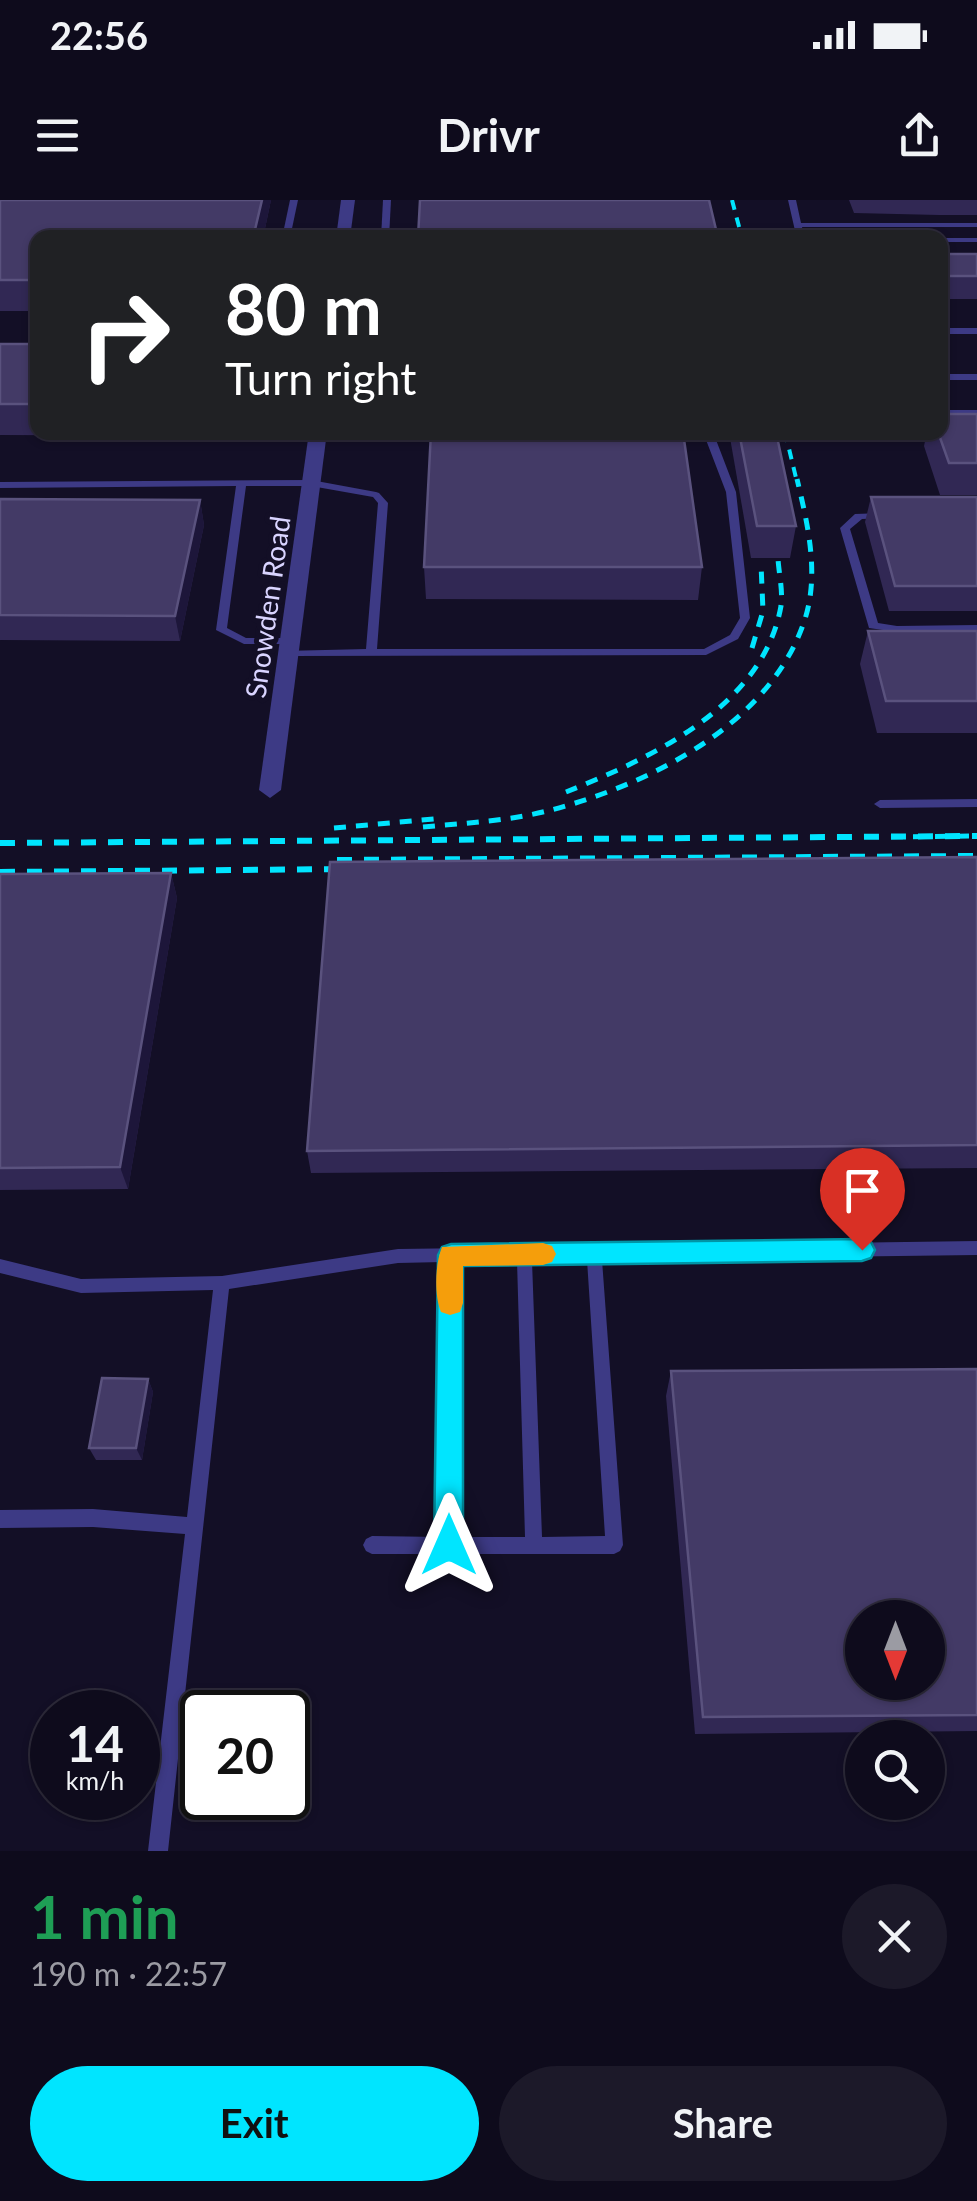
<!DOCTYPE html>
<html lang="en">
<head>
<meta charset="utf-8">
<style>
	body { margin:0; font-family:Lato,sans-serif; background:#1c1929; color:#f1f3f6; height:100vh; display:flex; flex-direction:column; font-size:38px; white-space:nowrap }
	* { box-sizing:border-box; margin:0 }
	p { font-size:32px; color:#9b9ba3 }
	.icon { flex:none; width:55px; height:55px; fill:none; stroke:currentColor; stroke-width:2; stroke-linecap:round; stroke-linejoin:round }
	.map { position:relative; height:1651px; overflow:hidden }
	.side { display:flex; flex-direction:column; background:#0e0b1c; flex:1 }
	.side>* { flex:none }
	.banner { position:absolute; left:30px; top:30px; width:918px; height:210px; border-radius:20px; box-shadow:0 2px 8px #0004,0 0 0 2px #2e2b3b; background:#202124; color:#fff; overflow:hidden }
	.needle { width:65px; rotate:180deg }
	.tools { position:absolute; left:845px; top:1400px; display:grid; gap:20px }
	.tools a { display:grid; place-items:center; width:100px; height:100px; border-radius:50%; background:#0e0b1c; box-shadow:0 2px 8px #0004,0 0 0 2px #2e2b3b; font-size:50px }
	.speed { position:absolute; left:30px; top:1490px; display:flex; gap:20px; font-size:50px; font-weight:700; text-align:center }
	.speed>* { display:grid; place-content:center; width:130px; height:130px; border-radius:50%; background:#0e0b1c; box-shadow:0 2px 8px #0004,0 0 0 2px #2e2b3b; line-height:1 }
	.speed small { font-size:25px; font-weight:400 }
	.speed .limit { border:5px solid #111; border-radius:15px; background:#fff; color:#111 }
	.pin { position:absolute; display:grid; place-items:center; width:85px; height:85px; color:#fff; margin:-102px -42px; border-radius:50% 50% 50% 0; rotate:-45deg; box-shadow:0 0 10px #0007 }
	.pin .icon { rotate:45deg }
	.me { position:absolute; width:110px; margin:-55px; rotate:0deg; stroke-linejoin:round; filter:drop-shadow(0 0 8px #0008) }
	.turn { display:flex; align-items:center; gap:35px; height:210px; padding:0 30px; font-size:45px }
	.turn .icon { width:130px; height:130px; stroke-width:2.5 }
	.turn b { display:block; font-size:70px; line-height:85px }
	.round { display:grid; place-items:center; flex:none; width:105px; height:105px; border-radius:52px; background:#1c1929 }
	.headline { display:flex; align-items:center; justify-content:space-between; height:170px; padding:0 30px }
	h1 { font-size:60px; font-weight:700; line-height:75px; color:#1e9e55 }
	.action { display:flex; gap:20px; margin-top:auto; padding:20px 30px }
	.action a { flex:1; height:115px; border-radius:60px; background:#00e5ff; color:#111; font-size:40px; font-weight:700; line-height:115px; text-align:center }
	.action a+a { background:#1c1929; color:#f1f3f6 }
	.status { display:flex; justify-content:space-between; align-items:center; height:70px; padding:0 50px; background:#0e0b1c; direction:ltr }
	.status svg { height:28px; fill:currentColor }
	header { display:flex; justify-content:space-between; align-items:center; height:130px; padding:0 30px; background:#0e0b1c; font-size:45px; font-weight:700 }
	.map>svg:first-child { display:block }
	.lines { fill:none; stroke-linecap:round; stroke-linejoin:round }
	.lane { fill:#3d3a85; fill-rule:evenodd }
	.street { fill:#3d3a85; fill-rule:evenodd }
	.rail-far2 { stroke:#00e5ff; stroke-width:4; stroke-dasharray:10 8; stroke-linecap:butt }
	.rail-far1 { stroke:#00e5ff; stroke-width:5; stroke-dasharray:12 10; stroke-linecap:butt }
	.rail { stroke:#00e5ff; stroke-width:6; stroke-dasharray:15 12; stroke-linecap:butt }
	.wall { fill:#312854 }
	.shaded-wall { fill:#1d163a }
	.building { fill:#433a66; stroke:#5a527e; stroke-width:2.5; fill-rule:evenodd }
	.route { fill:#00e5ff; stroke:#0095a6; stroke-width:2.5 }
	.slow { fill:#f59e0b }
	.labels { text-anchor:middle; dominant-baseline:central; stroke-width:10; stroke-linejoin:round; paint-order:stroke }
	.far-street-label { font-size:28px; fill:#d9d4ff; stroke:#130f26 }
</style>
</head>
<body>
<div class="status"><b>22:56</b><svg viewBox="0 0 49 12"><path d="M0 12V9h3v3zM5 12V6h3v6zM10 12V3h3v9zM15 12V0h3v12zM26 1h20v11H26zM47 4h2v5h-2z"/></svg></div>
<header><svg class="icon" aria-label="menu" viewBox="0 0 24 24"><path d="M4 6h16M4 12h16M4 18h16"/></svg>Drivr<svg class="icon" aria-label="share" viewBox="0 0 24 24"><path d="M12 15V3M7 8l5-5 5 5M5 13v7h14v-7"/></svg></header>
<div class="map">
<svg width="977" height="1651" viewBox="0 0 977 1651">
	<rect width="100%" height="100%" fill="#130f26"/>
	<g class="lines">
		<!-- lane -->
		<g class="lane">
			<polygon points="290,0 298,0 290,38 282,38"/>
			<polygon points="383,0 391,0 389,38 381,38"/>
			<polygon points="788,0 796,0 801,23 977,23 977,27 802,27 804,34 810,38 799,38 796,35"/>
			<rect x="940" y="38" width="37" height="4"/>
			<rect x="940" y="128" width="37" height="6"/>
			<rect x="940" y="174" width="37" height="6"/>
			<rect x="940" y="210" width="37" height="6"/>
			<polygon points="249,232 260,232 264,236 317,235 322,238 317,241 262,242"/>
			<polygon points="703,232 713,232 736,292 750,418 738,439 706,455 288,456 284,455 284,451 366,449 378,303 373,297 311,286 246,286 227,428 246,438 290,438 295,441 290,444 244,444 216,430 236,286 0,288 0,282 311,280 376,292 379,293 388,303 377,449 704,449 730,435 740,418 726,292"/>
			<polygon points="883,313 887,314 887,318 862,319 850,329 878,423 897,426 977,425 977,431 897,432 869,428 840,328 855,314"/>
			<polygon points="977,599 977,607 880,608 874,604 880,600"/>
			<path d="M 977,1041 L 977,1055 L 602,1060 L 623,1345 L 620,1351 L 614,1354 L 372,1354 L 366,1351 L 363,1345 L 366,1339 L 372,1336 L 440,1337 L 443,1062 L 398,1063 L 229,1089 L 168,1651 L 148,1651 L 185,1334 L 93,1327 L 0,1328 L 0,1310 L 93,1309 L 187,1317 L 213,1090 L 81,1093 L 0,1073 L 0,1059 L 81,1079 L 222,1076 L 398,1049 ZM 587,1060 L 605,1336 L 542,1337 L 532,1061 ZM 517,1061 L 525,1337 L 458,1337 L 459,1062 Z"/>
		</g>
		<!-- street -->
		<g class="street">
			<polygon points="341,0 355,0 350,38 336,38"/>
			<polygon points="309,232 327,232 281,590 270,598 259,590"/>
		</g>
		<!-- rail-far2 -->
		<g class="rail-far2">
			<polyline points="732,0 742,38"/>
			<polyline points="785,232 797,282"/>
		</g>
		<!-- rail-far1 -->
		<g class="rail-far1">
			<polyline points="752,448 763,411 761,364"/>
			<path d="M 566,592 C 651,558 763,507 781,406 C 783,391 779,374 778,359"/>
			<path d="M 423,627 C 466,623 510,621 551,610 C 650,584 769,525 804,422 C 820,376 808,325 797,279"/>
			<polyline points="334,628 434,619"/>
			<polyline points="891,637 977,636"/>
		</g>
		<!-- rail -->
		<g class="rail">
			<polyline points="0,643 977,636"/>
			<polyline points="337,660 977,656"/>
			<polyline points="0,672 355,669"/>
		</g>
	</g>
	<!-- wall -->
	<g class="wall">
		<polygon points="0,0 271,0 263,38 38,38 38,111 0,111"/>
		<polygon points="849,0 977,0 977,15 939,15 854,13"/>
		<rect x="940" y="54" width="37" height="45"/>
		<polygon points="0,144 38,144 38,232 223,232 222,236 0,235"/>
		<polygon points="977,214 977,295 940,295 924,246 927,232 940,232"/>
		<polygon points="729,232 776,232 796,326 790,358 751,358"/>
		<polygon points="871,297 977,297 977,411 889,411 865,322"/>
		<polygon points="0,299 200,300 204,325 180,441 0,440"/>
		<polygon points="424,367 702,367 698,400 426,399"/>
		<polygon points="868,431 977,431 977,533 877,533 860,464"/>
		<polygon points="977,657 977,968 311,973 307,951"/>
		<polygon points="171,673 177,698 128,989 0,990 0,674"/>
		<polygon points="977,1169 977,1531 695,1534 666,1196 671,1171"/>
		<polygon points="148,1179 153,1192 142,1260 96,1260 89,1248"/>
	</g>
	<!-- shaded-wall -->
	<g class="shaded-wall">
		<polygon points="262,0 271,0 263,38 253,38"/>
		<polygon points="200,300 204,325 180,441 175,416"/>
		<polygon points="171,673 177,698 128,989 120,967"/>
		<polygon points="148,1179 153,1192 142,1260 136,1248"/>
	</g>
	<!-- building -->
	<g class="building">
		<polygon points="0,0 262,0 253,38 38,38 38,80 0,80"/>
		<polygon points="420,0 709,0 718,38 418,38"/>
		<polygon points="940,54 977,54 977,76 946,76 940,61"/>
		<rect x="0" y="144" width="38" height="60"/>
		<polygon points="940,214 977,214 977,263 949,263 938,232 940,232"/>
		<polygon points="431,232 683,232 702,367 424,367"/>
		<polygon points="739,232 776,232 796,326 757,326"/>
		<polygon points="871,297 977,297 977,386 895,386"/>
		<polygon points="0,299 200,300 175,416 0,415"/>
		<polygon points="868,431 977,431 977,501 886,501"/>
		<polygon points="977,657 977,945 307,951 330,662"/>
		<polygon points="171,673 120,967 0,968 0,674"/>
		<path d="M 977,1169 L 977,1515 L 703,1517 L 671,1171 ZM 862,1418 L 928,1418 L 928,1482 L 862,1482 Z"/>
		<polygon points="102,1178 148,1179 136,1248 89,1248"/>
	</g>
	<!-- route -->
	<polygon class="route" points="862,1039 871,1042 875,1050 871,1058 862,1061 463,1066 463,1345 459,1355 449,1359 438,1355 434,1345 438,1055 442,1047 451,1044"/>
	<!-- slow -->
	<path class="slow" d="M 543,1043 L 552,1046 L 556,1054 L 552,1062 L 543,1065 L 463,1066 L 463,1103 L 460,1112 L 450,1115 L 441,1112 C 434,1095 435,1064 442,1047 Z"/>
	<g class="labels">
		<!-- far-street labels -->
		<g class="far-street-label">
			<text transform="translate(267 407) rotate(-82)">Snowden Road</text>
		</g>
	</g>
</svg>
<div class="tools">
<a><svg class="needle" viewBox="-14 -14 28 28"><path d="M0-13l5 13h-10z" fill="#e53935"/><path d="M0 13l5-13h-10z" fill="#9b9ba3"/></svg></a>
<a><svg class="icon" aria-label="search" viewBox="0 0 24 24"><circle cx="10" cy="10" r="6"/><path d="M15 15l6 6"/></svg></a>
</div>
<div class="speed"><div>14<small>km/h</small></div><div class="limit">20</div></div>
<div class="pin" style="left:862px;top:1050px;background:#d93025"><svg class="icon" aria-label="arrive" viewBox="0 0 24 24"><path d="M6 21V4h12l-3 4 3 4H6"/></svg></div>
<svg class="me" style="left:449px;top:1345px" viewBox="-20 -20 40 40"><path d="M0-17L14 15 0 8-14 15z" fill="#00e5ff" stroke="#fff" stroke-width="4"/></svg>
<div class="banner">
<div class="turn"><svg class="icon" aria-label="right" viewBox="0 0 24 24"><path d="M7 20v-9h11M14 6l5 5-5 5"/></svg><div><b>80 m</b>Turn right</div></div>
</div>
</div>
<section class="side">
<div class="headline"><div><h1>1 min</h1><p>190 m · 22:57</p></div><a class="round"><svg class="icon" aria-label="close" viewBox="0 0 24 24"><path d="M6 6l12 12M18 6L6 18"/></svg></a></div>
<div class="action"><a>Exit</a><a>Share</a></div>
</section>
</body>
</html>
